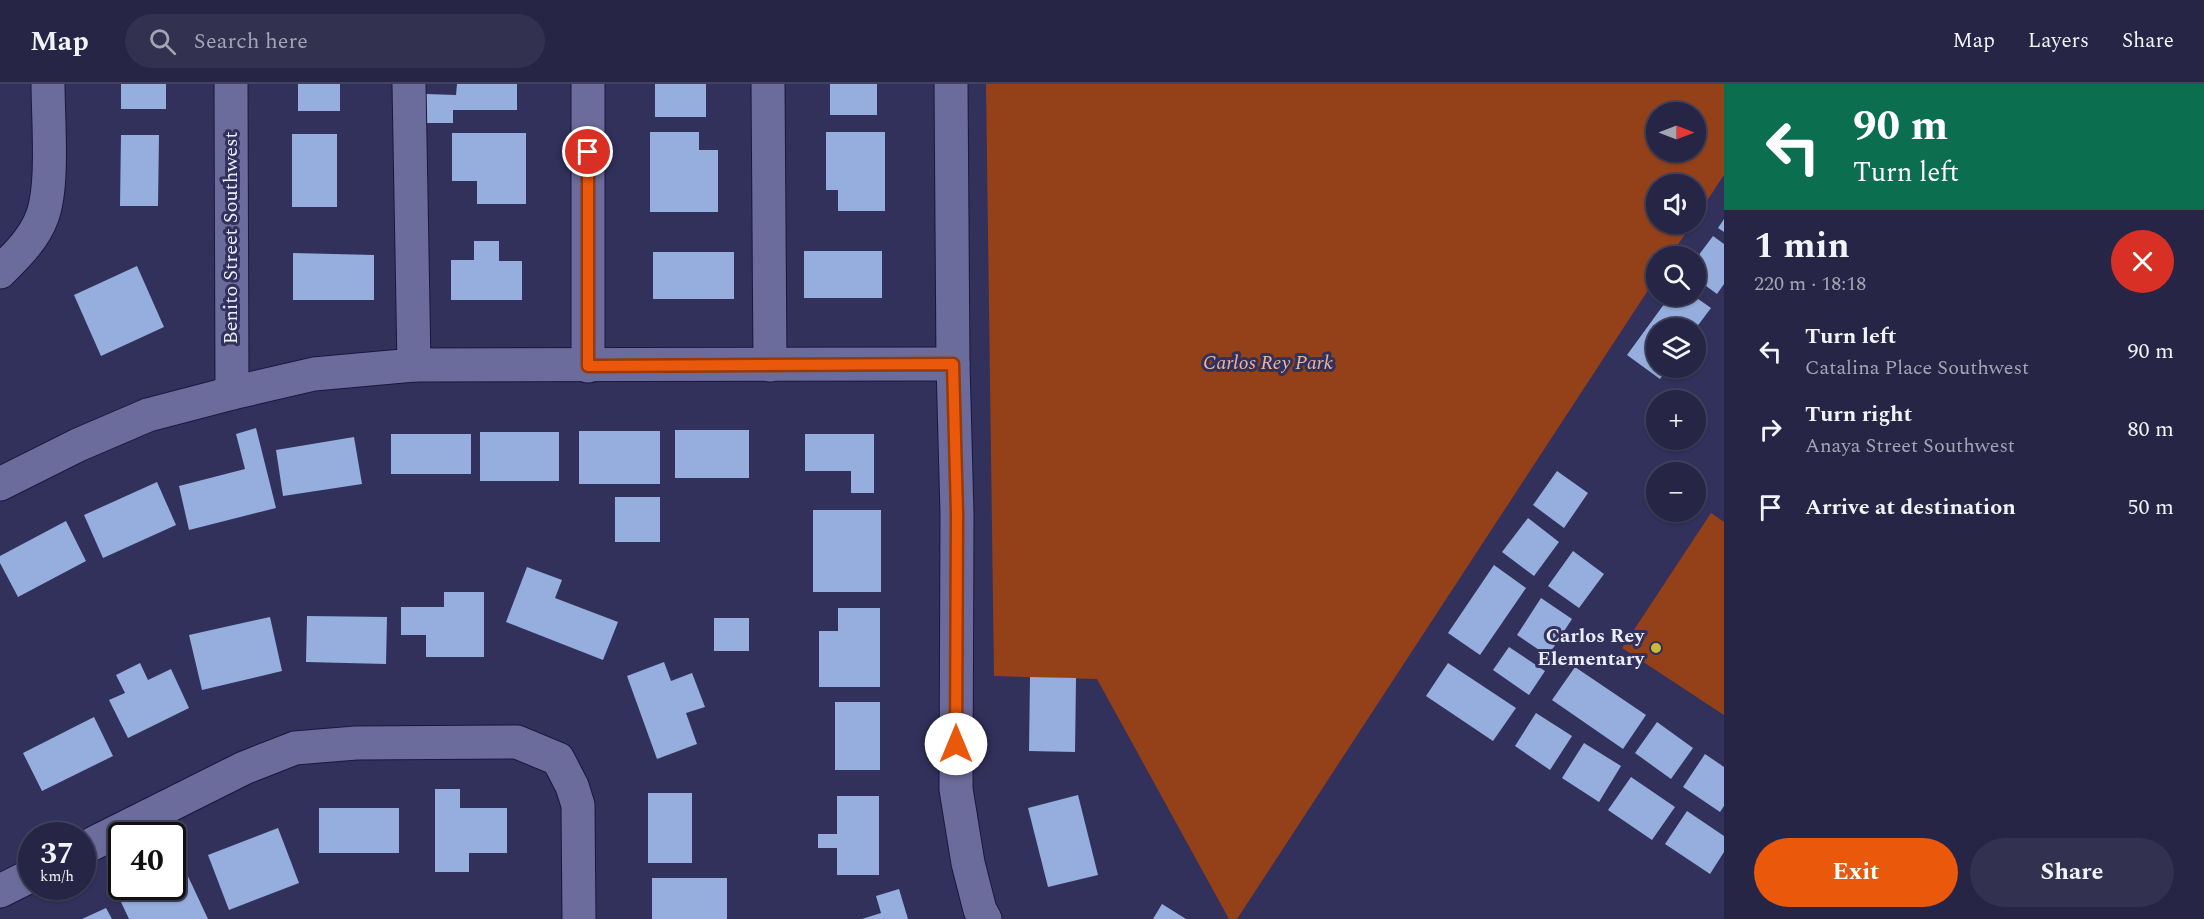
<!DOCTYPE html>
<html lang="en">
<head>
<meta charset="utf-8">
<style>
	body { margin:0; font-family:Spectral,serif; background:#323150; color:#f1f3f6; height:100vh; display:flex; flex-direction:column; font-size:22px; white-space:nowrap }
	* { box-sizing:border-box; margin:0 }
	p { font-size:20px; color:#a4a5b3 }
	.icon { flex:none; width:33px; height:33px; fill:none; stroke:currentColor; stroke-width:2; stroke-linecap:round; stroke-linejoin:round }
	.map { position:relative; flex:1; overflow:hidden }
	.details { display:flex; flex-direction:column; background:#262545; width:480px }
	.details>* { flex:none }
	.banner { background:#0b6e4f; color:#fff; overflow:hidden }
	.needle { width:39px; rotate:90deg }
	.tools { position:absolute; left:1646px; top:18px; display:grid; gap:12px }
	.tools a { display:grid; place-items:center; width:60px; height:60px; border-radius:50%; background:#262545; box-shadow:0 2px 4px #0004,0 0 0 2px #42425e; font-size:30px }
	.speed { position:absolute; left:18px; top:738px; display:flex; gap:12px; font-size:30px; font-weight:700; text-align:center }
	.speed>* { display:grid; place-content:center; width:78px; height:78px; border-radius:50%; background:#262545; box-shadow:0 2px 4px #0004,0 0 0 2px #42425e; line-height:1 }
	.speed small { font-size:15px; font-weight:400 }
	.speed .limit { border:3px solid #111; border-radius:9px; background:#fff; color:#111 }
	.pin { position:absolute; display:grid; place-items:center; width:51px; height:51px; color:#fff; margin:-26px; border:3px solid #fff; border-radius:50%; box-shadow:0 2px 6px #0007 }
	.me { position:absolute; width:66px; margin:-33px; rotate:0deg; stroke-linejoin:round; filter:drop-shadow(0 0 4px #0008) }
	.turn { display:flex; align-items:center; gap:21px; height:126px; padding:0 30px; font-size:27px }
	.turn .icon { width:78px; height:78px; stroke-width:2.5 }
	.turn b { display:block; font-size:42px; line-height:51px }
	.round { display:grid; place-items:center; flex:none; width:63px; height:63px; border-radius:32px; background:#323150 }
	.headline { display:flex; align-items:center; justify-content:space-between; height:102px; padding:0 30px }
	h1 { font-size:36px; font-weight:700; line-height:45px }
	.action { display:flex; gap:12px; margin-top:auto; padding:12px 30px }
	.action a { flex:1; height:69px; border-radius:36px; background:#ea580c; color:#fff; font-size:24px; font-weight:700; line-height:69px; text-align:center }
	.action a+a { background:#323150; color:#f1f3f6 }
	ul { padding:0; list-style:none }
	li { display:flex; align-items:center; gap:18px; height:78px; padding:0 30px }
	li div { flex:1 }
	li b { display:block; font-size:22px }
	li em { font-style:normal }
	header { display:flex; align-items:center; gap:36px; box-sizing:border-box; height:84px; padding:0 30px; background:#262545; border-bottom:2px solid #42425e }
	header strong { font-size:28px }
	nav { display:flex; gap:33px; margin-inline-start:auto; font-size:21px }
	.search { width:420px; height:54px; background:#323150; display:flex; align-items:center; gap:15px; box-sizing:border-box; padding:0 21px; border-radius:33px; color:#a4a5b3; font-size:22px }
	main { display:flex; flex:1; min-height:0 }
	.map>svg:first-child { display:block }
	.green { fill:#944119; fill-rule:evenodd }
	.building { fill:#95aedd }
	.lines { fill:none; stroke-linecap:round; stroke-linejoin:round }
	.minor-casing { stroke:#1b173f; stroke-width:35 }
	.minor { stroke:#6c6c9c; stroke-width:33 }
	.route-casing { stroke:#983908; stroke-width:15 }
	.route { stroke:#ea580c; stroke-width:10 }
	.poi-dot { fill:#c8bb3b; stroke:#32315c; stroke-width:2 }
	.labels { text-anchor:middle; dominant-baseline:central; stroke-width:6; stroke-linejoin:round; paint-order:stroke }
	.street-label { font-size:20px; fill:#ebecfc; stroke:#32315c }
	.park-label { font-size:20px; font-style:italic; fill:#edb49d; stroke:#32315c }
	.poi-label { font-size:20px; font-weight:bold; fill:#ebecfc; stroke:#32315c; text-anchor:end }
</style>
</head>
<body>
<header>
<strong>Map</strong>
<div class="search"><svg class="icon" aria-label="search" viewBox="0 0 24 24"><circle cx="10" cy="10" r="6"/><path d="M15 15l6 6"/></svg>Search here</div>
<nav><a>Map</a><a>Layers</a><a>Share</a></nav>
</header>
<main>
<div class="map">
<svg width="1724" height="835" viewBox="0 0 1724 835">
	<rect width="100%" height="100%" fill="#32315c"/>
	<!-- green -->
	<g class="green">
		<path d="M 986,0 L 1724,0 L 1724,91 L 1695,135 L 1695,100 L 1656,100 L 1656,140 L 1692,140 L 1670,172 L 1656,172 L 1656,194 L 1237,835 L 1229,835 L 1097,595 L 994,592 ZM 1656,28 L 1695,28 L 1695,68 L 1656,68 Z"/>
		<polygon points="1711,429 1724,438 1724,631 1622,564"/>
	</g>
	<!-- building -->
	<g class="building">
		<rect x="121" y="0" width="45" height="25"/>
		<rect x="298" y="0" width="42" height="27"/>
		<polygon points="457,0 517,0 517,26 453,26 453,39 426,39 426,10 456,11"/>
		<rect x="655" y="0" width="51" height="33"/>
		<rect x="830" y="0" width="47" height="31"/>
		<polygon points="650,48 699,48 699,66 718,66 718,128 650,128"/>
		<polygon points="826,48 885,48 885,127 838,127 838,106 826,106"/>
		<polygon points="452,49 526,49 526,120 477,120 477,97 452,97"/>
		<rect x="292" y="50" width="45" height="73"/>
		<polygon points="121,51 159,51 158,122 120,122"/>
		<polygon points="1724,135 1724,148 1718,144"/>
		<polygon points="1713,152 1724,160 1724,200 1717,210 1695,194 1695,176"/>
		<polygon points="474,157 499,157 499,177 522,177 522,216 451,216 451,176 474,176"/>
		<rect x="804" y="167" width="78" height="47"/>
		<rect x="653" y="168" width="81" height="47"/>
		<polygon points="293,169 374,171 374,216 293,216"/>
		<polygon points="137,182 164,243 101,272 74,211"/>
		<polygon points="1670,212 1694,212 1711,224 1696,244 1656,244 1656,284 1668,284 1660,295 1627,271"/>
		<polygon points="256,344 276,424 189,446 179,402 245,385 236,350"/>
		<rect x="675" y="346" width="74" height="48"/>
		<rect x="579" y="347" width="81" height="53"/>
		<rect x="480" y="348" width="79" height="49"/>
		<rect x="391" y="350" width="80" height="40"/>
		<polygon points="805,350 874,350 874,409 851,409 851,387 805,387"/>
		<polygon points="354,353 362,400 283,412 276,366"/>
		<polygon points="1557,387 1588,409 1564,444 1533,421"/>
		<polygon points="157,398 176,441 103,474 84,431"/>
		<rect x="615" y="413" width="45" height="45"/>
		<rect x="813" y="426" width="68" height="82"/>
		<polygon points="1528,434 1559,458 1534,492 1502,468"/>
		<polygon points="66,437 86,477 18,513 0,479 0,472"/>
		<polygon points="1573,467 1604,490 1579,524 1548,502"/>
		<polygon points="1494,481 1526,504 1480,571 1448,549"/>
		<polygon points="527,483 562,496 555,514 618,538 603,576 506,538"/>
		<polygon points="444,508 484,508 484,573 426,573 426,551 401,551 401,523 444,523"/>
		<polygon points="1541,514 1572,535 1548,572 1517,551"/>
		<polygon points="838,524 880,524 880,603 819,603 819,547 838,547"/>
		<polygon points="307,532 387,533 386,580 306,578"/>
		<polygon points="270,533 282,587 202,606 189,551"/>
		<rect x="714" y="534" width="35" height="33"/>
		<polygon points="1509,563 1545,587 1529,611 1493,586"/>
		<polygon points="664,578 671,597 692,589 705,623 686,629 697,660 657,675 627,592"/>
		<polygon points="140,579 148,596 171,585 189,624 128,654 109,616 125,609 116,591"/>
		<polygon points="1448,579 1516,624 1493,657 1426,612"/>
		<polygon points="1575,583 1646,631 1623,665 1552,616"/>
		<polygon points="1030,593 1076,594 1075,668 1029,667"/>
		<rect x="835" y="618" width="45" height="68"/>
		<polygon points="1536,629 1572,652 1550,686 1515,662"/>
		<polygon points="94,633 113,672 42,707 23,669"/>
		<polygon points="1657,638 1693,664 1671,695 1635,669"/>
		<polygon points="1584,659 1621,682 1599,718 1562,694"/>
		<polygon points="1705,670 1724,683 1724,722 1720,728 1683,703"/>
		<polygon points="1631,693 1675,723 1652,756 1608,726"/>
		<polygon points="435,705 460,705 460,724 507,724 507,769 469,769 469,788 435,788"/>
		<rect x="648" y="709" width="44" height="70"/>
		<polygon points="1078,711 1098,791 1048,803 1028,724"/>
		<polygon points="837,712 879,712 879,791 837,791 837,764 818,764 818,750 837,750"/>
		<rect x="319" y="724" width="80" height="45"/>
		<polygon points="1687,727 1724,752 1724,768 1710,790 1665,760"/>
		<polygon points="278,744 299,799 229,826 208,771"/>
		<polygon points="186,788 208,835 129,835 121,818 154,802 172,802 172,794"/>
		<rect x="652" y="794" width="75" height="41"/>
		<polygon points="899,805 908,835 862,835 881,829 876,812"/>
		<polygon points="1162,820 1186,835 1153,835"/>
		<polygon points="106,824 112,835 82,835"/>
	</g>
	<g class="lines">
		<!-- minor casing -->
		<g class="minor-casing">
			<g id="minor">
				<polyline points="231,0 232,309"/>
				<polyline points="409,0 414,281"/>
				<polyline points="588,0 588,282"/>
				<polyline points="768,0 770,281"/>
				<polyline points="951,0 953,280 957,430 956,705 968,779 980,826 985,835"/>
				<path d="M 0,188 C 16,172 34,155 42,133 C 54,102 48,35 48,0"/>
				<polyline points="0,400 78,361 148,331 232,309 314,290 414,281 953,280"/>
				<polyline points="82,765 244,684 295,664 356,659 517,658 558,675 572,702 578,721 579,835"/>
				<polyline points="0,807 32,791"/>
			</g>
		</g>
		<!-- minor -->
		<use href="#minor" class="minor"/>
	</g>
	<g class="lines">
		<!-- route casing -->
		<g class="route-casing">
			<polyline id="route" points="588,68 588,282 953,280 957,430 956,660"/>
		</g>
		<!-- route -->
		<use href="#route" class="route"/>
	</g>
	<!-- markers -->
	<circle class="poi-dot" cx="1656" cy="564" r="6"/>
	<g class="labels">
		<!-- street labels -->
		<g class="street-label">
			<text transform="translate(231 154) rotate(-90)">Benito Street Southwest</text>
		</g>
		<!-- park labels -->
		<g class="park-label">
			<text x="1268" y="279">Carlos Rey Park</text>
		</g>
		<!-- poi labels -->
		<g class="poi-label">
			<text x="1644" y="552">Carlos Rey<tspan x="1644" dy="23">Elementary</tspan></text>
		</g>
	</g>
</svg>
<div class="tools">
<a><svg class="needle" viewBox="-14 -14 28 28"><path d="M0-13l5 13h-10z" fill="#e53935"/><path d="M0 13l5-13h-10z" fill="#a4a5b3"/></svg></a>
<a><svg class="icon" aria-label="sound" viewBox="0 0 24 24"><path d="M4 9h4l5-4v14l-5-4H4zM17 9q2 3 0 6"/></svg></a>
<a><svg class="icon" aria-label="search" viewBox="0 0 24 24"><circle cx="10" cy="10" r="6"/><path d="M15 15l6 6"/></svg></a>
<a><svg class="icon" aria-label="layers" viewBox="0 0 24 24"><path d="M12 4l9 5-9 5-9-5zM3 14l9 5 9-5"/></svg></a>
<a>+</a>
<a>−</a>
</div>
<div class="speed"><div>37<small>km/h</small></div><div class="limit">40</div></div>
<div class="pin" style="left:588px;top:68px;background:#d93025"><svg class="icon" aria-label="arrive" viewBox="0 0 24 24"><path d="M6 21V4h12l-3 4 3 4H6"/></svg></div>
<svg class="me" style="left:956px;top:660px" viewBox="-20 -20 40 40"><circle r="19" fill="#fff"/><path d="M0-13L10 11 0 6-10 11z" fill="#ea580c"/></svg>
</div>
<section class="details">
<div class="banner">
<div class="turn"><svg class="icon" aria-label="left" viewBox="0 0 24 24"><path d="M17 20v-9H6M10 6l-5 5 5 5"/></svg><div><b>90 m</b>Turn left</div></div>
</div>
<div class="headline"><div><h1>1 min</h1><p>220 m · 18:18</p></div><a class="round" style="background:#d93025;color:#fff"><svg class="icon" aria-label="close" viewBox="0 0 24 24"><path d="M6 6l12 12M18 6L6 18"/></svg></a></div>
<ul>
<li><svg class="icon" aria-label="left" viewBox="0 0 24 24"><path d="M17 20v-9H6M10 6l-5 5 5 5"/></svg><div><b>Turn left</b><p>Catalina Place Southwest</p></div><em>90 m</em></li>
<li><svg class="icon" aria-label="right" viewBox="0 0 24 24"><path d="M7 20v-9h11M14 6l5 5-5 5"/></svg><div><b>Turn right</b><p>Anaya Street Southwest</p></div><em>80 m</em></li>
<li><svg class="icon" aria-label="arrive" viewBox="0 0 24 24"><path d="M6 21V4h12l-3 4 3 4H6"/></svg><div><b>Arrive at destination</b></div><em>50 m</em></li>
</ul>
<div class="action"><a>Exit</a><a>Share</a></div>
</section>
</main>
</body>
</html>
